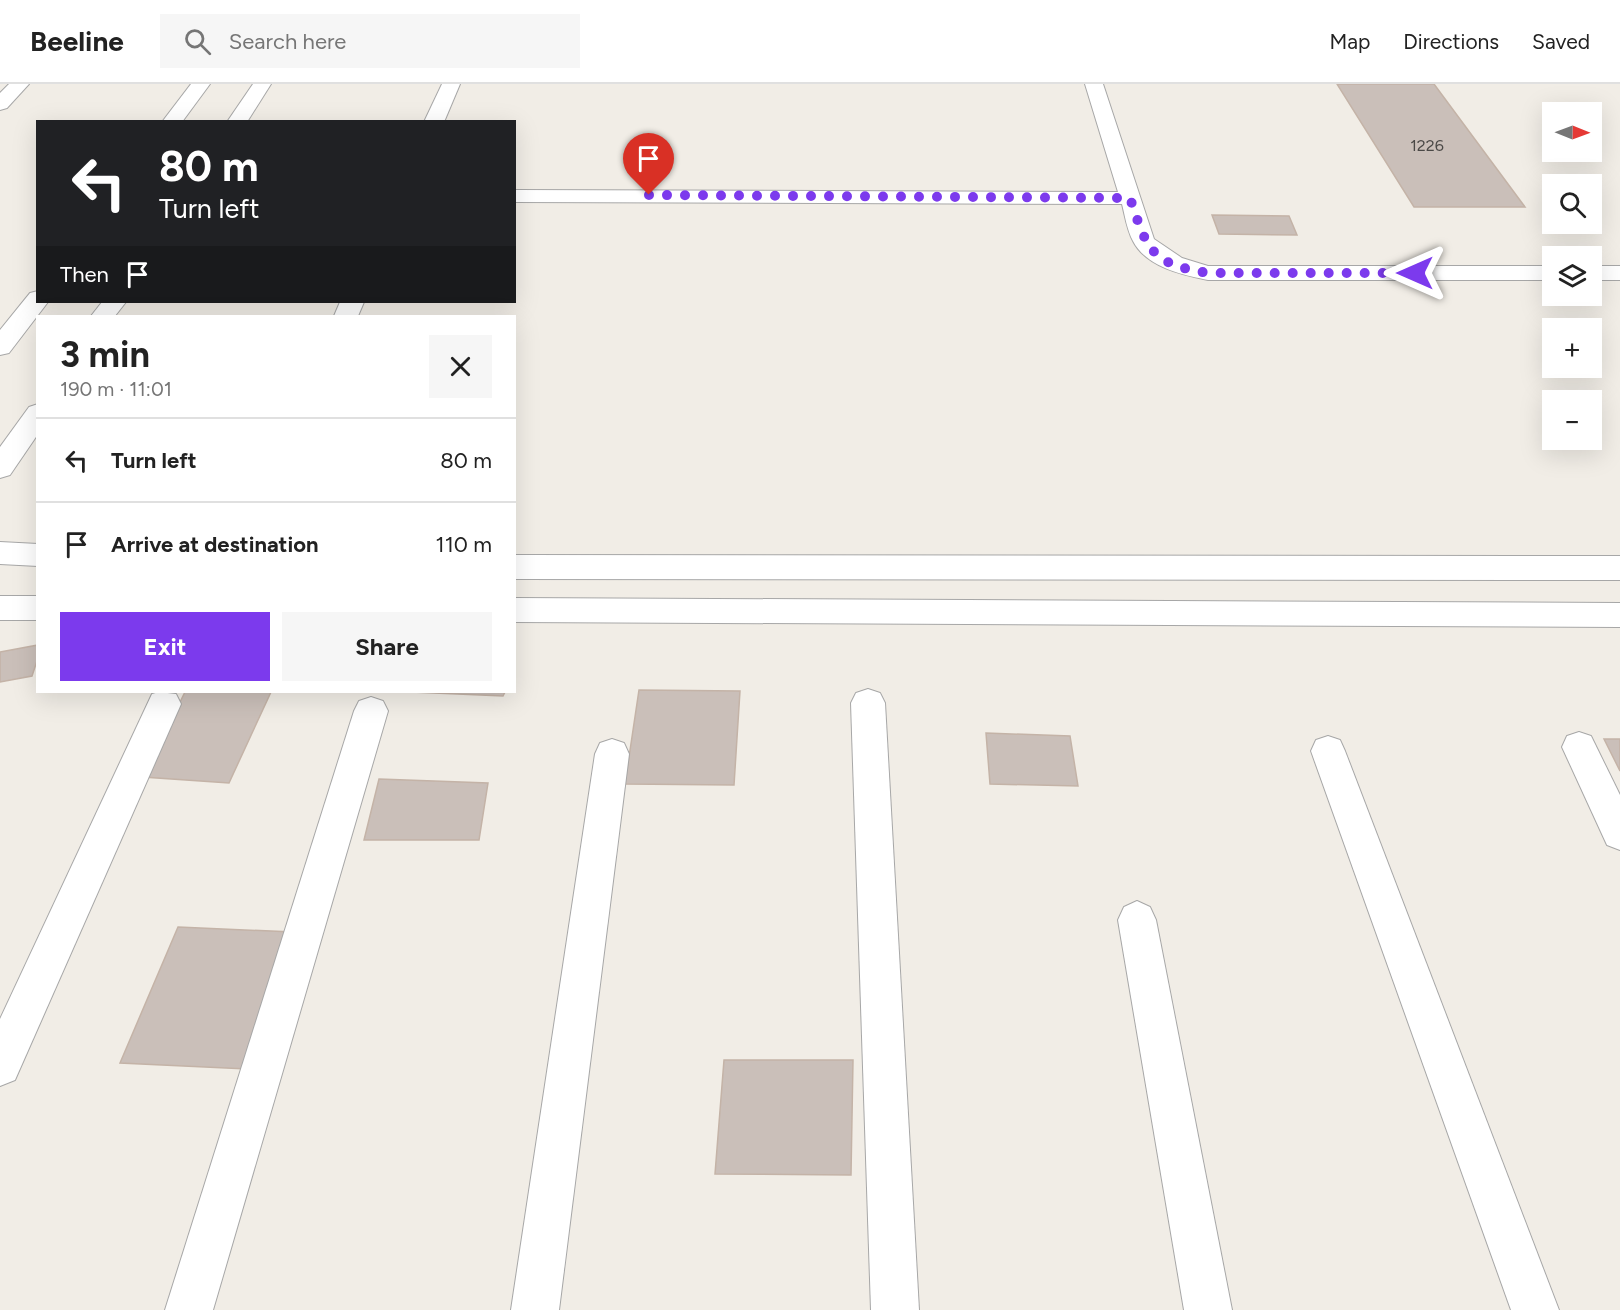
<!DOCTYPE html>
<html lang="en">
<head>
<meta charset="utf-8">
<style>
	body { margin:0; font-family:Figtree,sans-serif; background:#f6f6f6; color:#222; height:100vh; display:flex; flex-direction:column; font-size:22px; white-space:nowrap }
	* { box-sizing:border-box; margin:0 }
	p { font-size:20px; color:#767676 }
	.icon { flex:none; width:33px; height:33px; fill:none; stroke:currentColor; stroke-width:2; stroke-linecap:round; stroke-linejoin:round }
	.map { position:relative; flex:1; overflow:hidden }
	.panel { position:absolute; left:36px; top:231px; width:480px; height:378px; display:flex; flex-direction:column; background:#fff; border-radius:0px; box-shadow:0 6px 24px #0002 }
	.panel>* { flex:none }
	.hud { position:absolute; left:36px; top:36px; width:480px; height:183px; border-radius:0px; box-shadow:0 6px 24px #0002; background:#202124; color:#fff; overflow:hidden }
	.needle { width:39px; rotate:91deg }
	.buttons { position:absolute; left:1542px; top:18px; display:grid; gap:12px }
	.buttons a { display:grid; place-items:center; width:60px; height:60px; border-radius:0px; background:#fff; box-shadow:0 6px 24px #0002; font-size:30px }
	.pin { position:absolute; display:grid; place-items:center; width:51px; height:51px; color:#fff; margin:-62px -26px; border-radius:50% 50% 50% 0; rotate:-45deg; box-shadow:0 0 6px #0007 }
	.pin .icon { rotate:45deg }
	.me { position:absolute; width:66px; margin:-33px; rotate:270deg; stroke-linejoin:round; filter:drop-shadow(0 0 4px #0008) }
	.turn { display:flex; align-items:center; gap:21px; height:126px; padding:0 24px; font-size:27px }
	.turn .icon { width:78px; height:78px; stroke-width:2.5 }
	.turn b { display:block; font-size:42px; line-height:51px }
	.then { display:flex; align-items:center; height:57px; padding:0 24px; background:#0003; gap:12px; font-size:22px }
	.round { display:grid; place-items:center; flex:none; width:63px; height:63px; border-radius:0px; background:#f6f6f6 }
	.head { display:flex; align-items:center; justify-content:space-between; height:102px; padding:0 24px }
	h1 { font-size:36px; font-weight:700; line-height:45px }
	.cta { display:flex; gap:12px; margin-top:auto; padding:12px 24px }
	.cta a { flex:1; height:69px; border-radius:0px; background:#7c3aed; color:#fff; font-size:24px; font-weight:700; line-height:69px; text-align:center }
	.cta a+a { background:#f6f6f6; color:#222 }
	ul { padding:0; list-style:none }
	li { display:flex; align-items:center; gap:18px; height:84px; padding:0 24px; border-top:2px solid #e0e0e0 }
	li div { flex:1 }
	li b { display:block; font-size:22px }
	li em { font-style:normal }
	header { display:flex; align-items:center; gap:36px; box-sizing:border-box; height:84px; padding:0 30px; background:#fff; border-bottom:2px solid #e0e0e0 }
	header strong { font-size:28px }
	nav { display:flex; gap:33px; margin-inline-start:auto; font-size:21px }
	.search { width:420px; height:54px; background:#f6f6f6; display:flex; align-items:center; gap:15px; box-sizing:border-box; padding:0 21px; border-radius:0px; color:#767676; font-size:22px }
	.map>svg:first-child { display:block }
	.building { fill:#cabfb9; stroke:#c4b3a7; stroke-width:1.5 }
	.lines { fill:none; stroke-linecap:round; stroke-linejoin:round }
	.minor-casing { stroke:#a7a7a7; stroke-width:2 }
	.minor { fill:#fff; fill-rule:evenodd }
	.route { stroke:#7c3aed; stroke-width:10; stroke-dasharray:0 18 }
	.labels { text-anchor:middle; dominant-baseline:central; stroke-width:6; stroke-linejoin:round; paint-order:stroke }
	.far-number-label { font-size:16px; fill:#4a4846 }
</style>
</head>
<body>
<header>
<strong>Beeline</strong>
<div class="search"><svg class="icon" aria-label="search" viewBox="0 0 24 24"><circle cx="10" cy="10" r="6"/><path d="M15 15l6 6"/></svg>Search here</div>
<nav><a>Map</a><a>Directions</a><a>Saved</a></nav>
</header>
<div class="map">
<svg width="1620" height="1226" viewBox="0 0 1620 1226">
	<rect width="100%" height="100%" fill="#f1ede6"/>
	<!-- building -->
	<g class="building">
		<polygon points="1337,0 1434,0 1525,123 1414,123"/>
		<polygon points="1212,131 1289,132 1297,151 1219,150"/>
		<polygon points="38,561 38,574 32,592 0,598 0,568"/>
		<polygon points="639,606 740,607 734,701 625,700"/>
		<polygon points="185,608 271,608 229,699 143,693"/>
		<polygon points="411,608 505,608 503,612"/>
		<polygon points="986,649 1070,652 1078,702 990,700"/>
		<polygon points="1604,655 1620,655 1620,687"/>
		<polygon points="379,695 488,699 479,756 364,756"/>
		<polygon points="178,843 293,848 247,985 120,979"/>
		<polygon points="724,976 853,976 851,1091 715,1090"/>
	</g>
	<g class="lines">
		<!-- minor casing -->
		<g class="minor-casing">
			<g id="minor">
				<polygon points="9,0 29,0 7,24 0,26 0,9"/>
				<polygon points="191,0 210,0 182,38 162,38"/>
				<polygon points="253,0 271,0 247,38 227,38"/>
				<polygon points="442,0 460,0 444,38 424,38"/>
				<path d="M 1085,0 L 1103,0 L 1154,155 L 1182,174 L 1208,182 L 1552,182 L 1552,196 L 1208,196 C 1183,191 1146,183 1133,157 C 1127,146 1125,132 1122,120 L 514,118 L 515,106 L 1118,108 Z"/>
				<rect x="1592" y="182" width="28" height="14"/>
				<polygon points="38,207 38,218 48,218 9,269 0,271 0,246 30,209"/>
				<polygon points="102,218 126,218 115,232 91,232"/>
				<polygon points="340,218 364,218 358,232 334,232"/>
				<polygon points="38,320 38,350 10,391 0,394 0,363 29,323"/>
				<polygon points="0,458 38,460 38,482 0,480"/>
				<polygon points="514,471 1620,472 1620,496 514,495"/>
				<rect x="0" y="512" width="38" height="24"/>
				<polygon points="514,514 1620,519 1620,543 514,538"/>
				<polygon points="868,605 880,609 885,619 919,1226 871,1226 851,619 856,609"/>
				<polygon points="159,608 176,610 181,620 15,996 0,1002 0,935 152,610"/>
				<polygon points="371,613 383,617 388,627 213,1226 165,1226 354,627 359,617"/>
				<polygon points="1579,648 1591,652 1620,711 1620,766 1607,761 1562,663 1567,652"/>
				<polygon points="1328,652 1340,656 1345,667 1559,1226 1511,1226 1311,667 1316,656"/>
				<polygon points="612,655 624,659 629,670 559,1226 511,1226 595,670 600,659"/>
				<polygon points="1137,817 1150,823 1156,836 1232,1226 1184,1226 1118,836 1124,823"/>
			</g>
		</g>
		<!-- minor -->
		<use href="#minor" class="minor"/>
	</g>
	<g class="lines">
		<!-- route -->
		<path class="route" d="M 649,111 L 1130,114 C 1147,165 1150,180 1208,189 L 1415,189"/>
	</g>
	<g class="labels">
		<!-- far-number labels -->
		<g class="far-number-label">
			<text x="1427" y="61">1226</text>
		</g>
	</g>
</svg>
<div class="buttons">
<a><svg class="needle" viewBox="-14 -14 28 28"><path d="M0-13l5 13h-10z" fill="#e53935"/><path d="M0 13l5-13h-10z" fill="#767676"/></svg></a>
<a><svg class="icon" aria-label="search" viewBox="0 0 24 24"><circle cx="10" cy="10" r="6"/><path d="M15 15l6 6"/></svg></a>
<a><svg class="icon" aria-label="layers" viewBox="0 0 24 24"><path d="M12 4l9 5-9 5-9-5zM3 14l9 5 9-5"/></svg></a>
<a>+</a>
<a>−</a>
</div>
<div class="pin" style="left:649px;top:111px;background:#d93025"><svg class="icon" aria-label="arrive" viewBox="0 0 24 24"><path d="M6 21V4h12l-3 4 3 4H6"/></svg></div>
<svg class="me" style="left:1415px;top:189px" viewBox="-20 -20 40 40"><path d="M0-17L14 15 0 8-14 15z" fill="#7c3aed" stroke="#fff" stroke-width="4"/></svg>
<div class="hud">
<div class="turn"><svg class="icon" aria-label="left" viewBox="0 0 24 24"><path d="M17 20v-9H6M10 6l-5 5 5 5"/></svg><div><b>80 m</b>Turn left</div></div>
<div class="then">Then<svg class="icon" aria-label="arrive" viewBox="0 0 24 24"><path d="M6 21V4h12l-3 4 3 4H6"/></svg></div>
</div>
<section class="panel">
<div class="head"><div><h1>3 min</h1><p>190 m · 11:01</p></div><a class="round"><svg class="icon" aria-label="close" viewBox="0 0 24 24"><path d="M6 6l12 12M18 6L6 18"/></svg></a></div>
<ul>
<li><svg class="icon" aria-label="left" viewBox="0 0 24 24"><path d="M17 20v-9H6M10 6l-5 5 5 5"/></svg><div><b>Turn left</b></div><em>80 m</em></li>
<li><svg class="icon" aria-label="arrive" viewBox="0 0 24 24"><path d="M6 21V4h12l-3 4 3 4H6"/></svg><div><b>Arrive at destination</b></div><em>110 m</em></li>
</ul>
<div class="cta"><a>Exit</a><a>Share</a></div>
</section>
</div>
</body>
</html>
